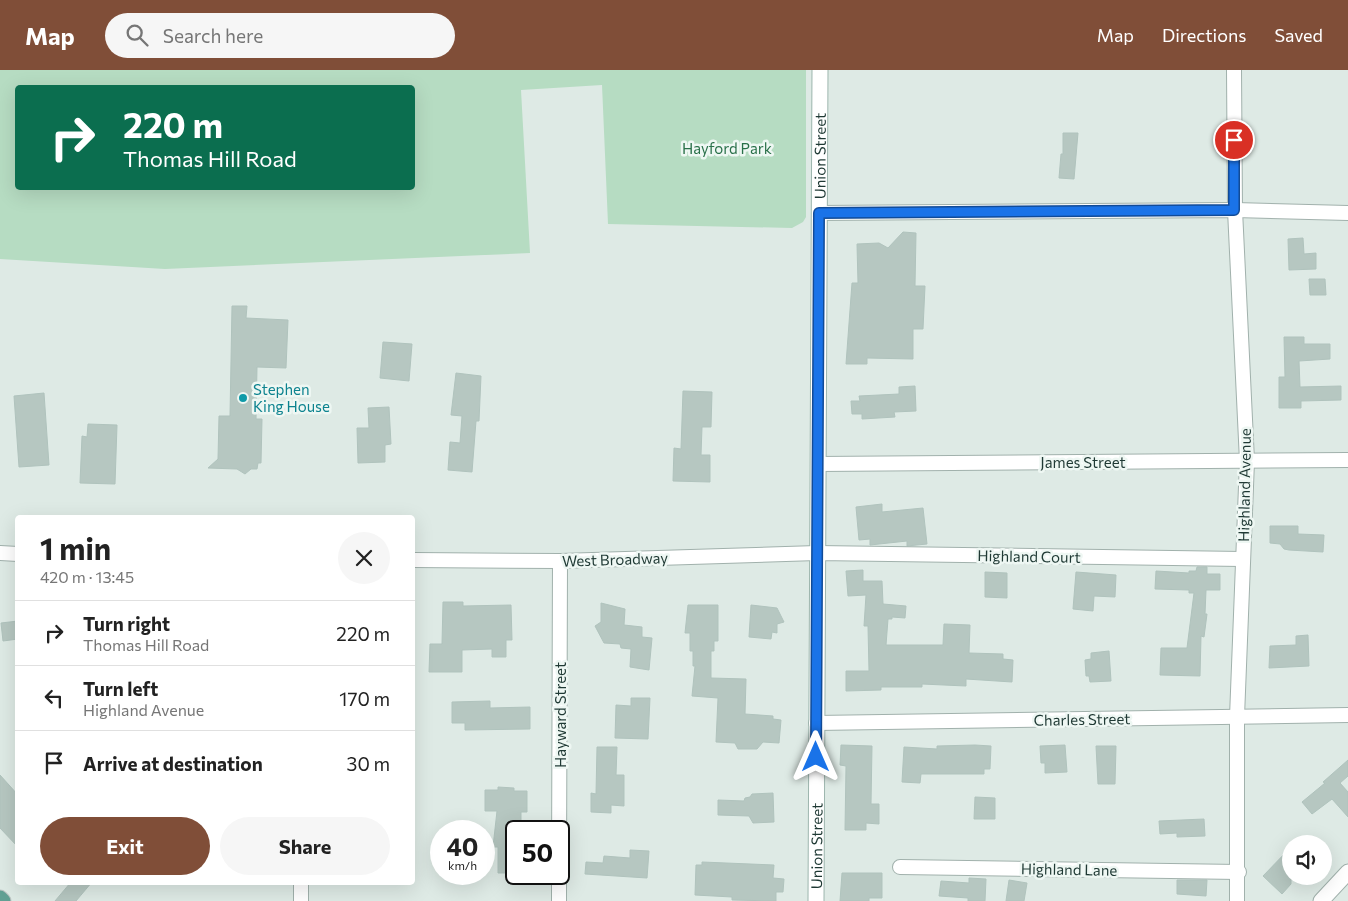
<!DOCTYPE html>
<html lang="en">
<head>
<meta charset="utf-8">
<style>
	body { margin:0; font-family:Commissioner,sans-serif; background:#f6f6f6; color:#222; height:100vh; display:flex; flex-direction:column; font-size:19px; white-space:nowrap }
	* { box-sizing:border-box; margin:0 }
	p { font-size:16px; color:#767676 }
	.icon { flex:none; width:28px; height:28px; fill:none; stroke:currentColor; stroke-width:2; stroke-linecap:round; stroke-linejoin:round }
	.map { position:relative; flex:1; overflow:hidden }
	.details { position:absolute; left:15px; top:445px; width:400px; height:370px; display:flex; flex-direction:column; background:#fff; border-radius:5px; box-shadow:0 5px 20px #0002 }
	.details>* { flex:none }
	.banner { position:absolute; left:15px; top:15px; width:400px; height:105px; border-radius:5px; box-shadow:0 5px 20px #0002; background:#0b6e4f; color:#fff; overflow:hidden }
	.tools { position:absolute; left:1282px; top:765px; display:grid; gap:10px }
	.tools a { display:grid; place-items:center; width:50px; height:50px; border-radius:50%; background:#fff; box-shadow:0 5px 20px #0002; font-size:25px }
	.speed { position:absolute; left:430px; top:750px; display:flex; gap:10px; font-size:25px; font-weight:700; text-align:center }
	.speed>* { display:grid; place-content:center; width:65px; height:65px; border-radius:50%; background:#fff; box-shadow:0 5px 20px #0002; line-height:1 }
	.speed small { font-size:12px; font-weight:400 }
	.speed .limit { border:2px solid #111; border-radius:8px; background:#fff; color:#111 }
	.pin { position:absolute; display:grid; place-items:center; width:42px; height:42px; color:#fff; margin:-21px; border:2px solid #fff; border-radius:50%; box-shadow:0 1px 5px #0007 }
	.me { position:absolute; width:55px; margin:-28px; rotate:0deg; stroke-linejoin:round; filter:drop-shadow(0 0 4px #0008) }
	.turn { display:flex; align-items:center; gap:18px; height:105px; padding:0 25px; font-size:22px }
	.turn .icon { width:65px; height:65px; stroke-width:2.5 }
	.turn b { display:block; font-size:35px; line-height:42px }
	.round { display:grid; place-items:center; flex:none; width:52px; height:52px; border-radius:26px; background:#f6f6f6 }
	.summary { display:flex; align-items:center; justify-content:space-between; height:85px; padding:0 25px }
	h1 { font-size:30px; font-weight:700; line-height:38px }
	.button { display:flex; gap:10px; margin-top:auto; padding:10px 25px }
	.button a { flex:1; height:58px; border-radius:30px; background:#804e38; color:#fff; font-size:20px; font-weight:700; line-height:58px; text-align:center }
	.button a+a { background:#f6f6f6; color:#222 }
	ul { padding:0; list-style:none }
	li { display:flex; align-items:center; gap:15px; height:65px; padding:0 25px; border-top:1px solid #e0e0e0 }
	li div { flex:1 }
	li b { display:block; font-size:19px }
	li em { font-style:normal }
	header { display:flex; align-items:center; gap:30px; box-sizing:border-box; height:70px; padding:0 25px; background:#804e38; color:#fff }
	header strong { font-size:24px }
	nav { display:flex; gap:28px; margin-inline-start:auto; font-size:18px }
	.search { width:350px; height:45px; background:#f6f6f6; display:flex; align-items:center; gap:12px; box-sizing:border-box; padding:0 18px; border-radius:28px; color:#767676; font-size:19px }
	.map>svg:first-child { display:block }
	.green { fill:#b6dcc2; fill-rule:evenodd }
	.building { fill:#b6c7c1; stroke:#b0c3bd }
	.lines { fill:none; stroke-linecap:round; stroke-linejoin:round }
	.minor-casing { stroke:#a1b1ac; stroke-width:16 }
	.tertiary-casing { stroke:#a1b1ac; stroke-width:17 }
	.secondary-casing { stroke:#9db6ae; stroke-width:17 }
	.primary-casing { stroke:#bcc4c2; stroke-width:17 }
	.minor { stroke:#fff; stroke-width:14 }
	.tertiary { stroke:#fff; stroke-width:15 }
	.secondary { stroke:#fff; stroke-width:15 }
	.primary { stroke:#62a094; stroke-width:15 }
	.route-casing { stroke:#114b97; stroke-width:12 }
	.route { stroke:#1a73e8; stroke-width:9 }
	.culture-dot { fill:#0f9aa8; stroke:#eef7f3; stroke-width:2 }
	.labels { text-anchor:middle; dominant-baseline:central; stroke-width:5; stroke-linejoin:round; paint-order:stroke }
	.park-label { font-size:15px; fill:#297049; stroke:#eef7f3 }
	.street-label { font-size:15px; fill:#1f3934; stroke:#eef7f3 }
	.culture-label { font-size:15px; fill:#0d838f; stroke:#eef7f3; text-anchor:start }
</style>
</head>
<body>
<header>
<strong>Map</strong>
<div class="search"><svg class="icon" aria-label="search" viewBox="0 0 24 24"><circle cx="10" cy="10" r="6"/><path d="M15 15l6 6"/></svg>Search here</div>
<nav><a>Map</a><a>Directions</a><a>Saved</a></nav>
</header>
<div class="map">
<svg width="1348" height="831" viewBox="0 0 1348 831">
	<rect width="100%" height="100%" fill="#deeae5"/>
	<!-- green -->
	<path class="green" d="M 0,0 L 806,0 L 806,147 L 803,152 L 792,158 L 608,154 L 602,15 L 521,20 L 530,183 L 165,199 L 0,189 ZM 18,18 L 412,18 L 412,118 L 18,118 Z"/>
	<!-- building -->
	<g class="building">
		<polygon points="1063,63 1078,63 1074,109 1059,108 1061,84 1063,84"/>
		<polygon points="903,162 916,163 915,216 925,216 923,259 913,259 913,289 867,288 867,294 846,294 852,213 858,213 857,174 879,173 888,178"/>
		<polygon points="1303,168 1304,184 1316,183 1316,199 1289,200 1288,169"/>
		<polygon points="1309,209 1325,209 1326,225 1310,225"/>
		<polygon points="232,236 247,236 246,248 288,250 286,298 257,297 256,349 262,349 261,393 258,393 257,399 251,399 245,404 237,399 208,398 218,389 219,346 230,346"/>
		<polygon points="1284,267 1304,267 1304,274 1330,274 1330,289 1299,291 1300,317 1341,316 1341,330 1301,331 1301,338 1279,338 1279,307 1285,307"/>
		<polygon points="383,272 412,274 409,311 380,308"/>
		<polygon points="456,303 481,306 479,351 476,351 472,402 448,400 450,372 460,373 462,346 451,345"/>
		<polygon points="915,316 916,341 894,342 895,347 862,349 862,344 852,344 851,331 860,331 859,326 899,324 899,317"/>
		<polygon points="683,321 712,322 711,357 702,357 701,385 710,385 710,412 673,411 674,378 681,379"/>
		<polygon points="44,323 49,395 19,397 14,326"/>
		<polygon points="389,337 391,374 385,375 385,392 358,393 357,358 369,358 368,338"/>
		<polygon points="88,354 117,355 115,414 80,413 82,366 87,367"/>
		<polygon points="882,434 882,442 923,438 927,474 907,476 907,471 870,475 870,469 859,470 856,437"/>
		<polygon points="1270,456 1298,456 1298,464 1324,465 1323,482 1289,480 1284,479 1280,474 1270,473"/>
		<polygon points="1197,497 1207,497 1207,504 1220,504 1220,520 1206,520 1205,544 1207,544 1204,567 1201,566 1200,606 1160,605 1161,578 1187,578 1194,523 1189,523 1189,520 1155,519 1156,501 1189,503 1189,501 1196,501"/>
		<polygon points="863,500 863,511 882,511 883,534 906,536 905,548 892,547 892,549 888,549 886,575 943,575 944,554 970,555 969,583 1003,584 1003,589 1013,590 1012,612 966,609 966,616 922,614 922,617 881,617 881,620 846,621 846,601 869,601 868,556 864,556 866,525 848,526 846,501"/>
		<polygon points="985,502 1007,503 1007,528 985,527"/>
		<polygon points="1076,502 1116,505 1115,527 1094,526 1093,541 1073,539"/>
		<polygon points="443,532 463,532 463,536 511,535 512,570 506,570 506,587 492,587 492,579 462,580 462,602 429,602 430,574 442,574"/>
		<polygon points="601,533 625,539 624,555 642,557 642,567 652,568 649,600 630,597 631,579 621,578 620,574 604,573 595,556 601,552"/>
		<polygon points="688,535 718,535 718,571 714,571 714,581 711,581 711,608 746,609 745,644 773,646 773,649 781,650 779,673 763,672 757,679 738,679 735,673 716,672 718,628 692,626 695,596 693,596 693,581 690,581 690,563 685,563"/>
		<polygon points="751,535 777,538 784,552 777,554 777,563 772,562 771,569 749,567"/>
		<polygon points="18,551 18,569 3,571 1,553"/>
		<polygon points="1308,565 1309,596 1269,598 1270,576 1296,575 1296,566"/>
		<polygon points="1109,581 1111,611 1090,612 1089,606 1086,606 1085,590 1091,589 1091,583"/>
		<polygon points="631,628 650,628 648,669 615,668 616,635 631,636"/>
		<polygon points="490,631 490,638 530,637 530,659 465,660 465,653 452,653 452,632"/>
		<polygon points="841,675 872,676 871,734 879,734 879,754 866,753 866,760 845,760 846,696 840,695"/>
		<polygon points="975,675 991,676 990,699 984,699 984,704 921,704 920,713 902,712 904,677 937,679 937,676"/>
		<polygon points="1065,675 1067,702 1045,703 1045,693 1041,693 1040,676"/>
		<polygon points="1096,676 1116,676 1115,714 1098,714"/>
		<polygon points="597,677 617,677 616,705 624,705 624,736 611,735 611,743 591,742 591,723 596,724"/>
		<polygon points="1348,690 1348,706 1340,713 1348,722 1348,747 1332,729 1312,744 1302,732 1325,713 1323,712"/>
		<polygon points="0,705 18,725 18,777 0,758"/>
		<polygon points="498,717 514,718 514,721 527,721 527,742 521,742 521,761 516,761 514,803 498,803 498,777 493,777 497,741 485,741 485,720 498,720"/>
		<polygon points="773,723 774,752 753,753 749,746 718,745 718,730 744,731 745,728 750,727 752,724"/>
		<polygon points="975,727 995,728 995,749 974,749"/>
		<polygon points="1204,749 1205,766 1177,767 1177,763 1160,764 1159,751"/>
		<polygon points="1291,777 1291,814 1282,824 1263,806"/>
		<polygon points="630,780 649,781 647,808 585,804 586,792 603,793 604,786 630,788"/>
		<polygon points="702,792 774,795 773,808 784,809 783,822 776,822 776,831 732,830 732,827 695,825 696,795 702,795"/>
		<polygon points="842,803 882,803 882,828 869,828 869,831 840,831"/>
		<polygon points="969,808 986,809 985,831 968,831 968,828 939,826 941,811 969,813"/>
		<polygon points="1009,810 1027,813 1024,831 1006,831"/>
		<polygon points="1177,810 1207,810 1206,826 1177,824"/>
		<polygon points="71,812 92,812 76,831 55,831"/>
	</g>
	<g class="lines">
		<!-- minor casing -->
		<g class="minor-casing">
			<g id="minor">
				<polyline points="1234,0 1235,140 1247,391 1237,647 1237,831"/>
				<polyline points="819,143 1235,140 1348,143"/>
				<polyline points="818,394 1348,390"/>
				<polyline points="0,483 18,484"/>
				<polyline points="412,490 560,491 817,483 1242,489"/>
				<polyline points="816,653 1348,645"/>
				<polyline points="900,797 1239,802"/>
				<polyline points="559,799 560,491"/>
				<polyline points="301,831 301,812"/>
				<polyline points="559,831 559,804"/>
			</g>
		</g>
		<!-- tertiary casing -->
		<g class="tertiary-casing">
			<polyline id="tertiary" points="1321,831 1348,802"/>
		</g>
		<!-- secondary casing -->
		<g class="secondary-casing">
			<g id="secondary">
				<path id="s1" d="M 816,831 L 820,0"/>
			</g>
		</g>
		<!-- primary casing -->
		<g class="primary-casing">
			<polyline id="primary" points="0,828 3,831"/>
		</g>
		<!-- minor -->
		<use href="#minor" class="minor"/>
		<!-- tertiary -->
		<use href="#tertiary" class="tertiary"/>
		<!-- secondary -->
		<use href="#secondary" class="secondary"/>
		<!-- primary -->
		<use href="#primary" class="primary"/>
	</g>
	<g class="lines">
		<!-- route casing -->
		<g class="route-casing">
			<polyline id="route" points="816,687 819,143 1234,140 1234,70"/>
		</g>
		<!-- route -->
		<use href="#route" class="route"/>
	</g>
	<!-- markers -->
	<circle class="culture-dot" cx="243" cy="328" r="5"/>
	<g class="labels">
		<!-- park labels -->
		<g class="park-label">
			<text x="727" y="78">Hayford Park</text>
		</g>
		<!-- street labels -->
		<g class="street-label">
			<text stroke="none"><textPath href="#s1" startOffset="745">Union Street</textPath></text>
			<text x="1083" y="392">James Street</text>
			<text transform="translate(1244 415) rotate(-89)">Highland Avenue</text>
			<text transform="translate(1029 486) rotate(1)">Highland Court</text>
			<text transform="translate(615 489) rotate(-2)">West Broadway</text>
			<text transform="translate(560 645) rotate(-90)">Hayward Street</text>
			<text transform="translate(1082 649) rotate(-1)">Charles Street</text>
			<text stroke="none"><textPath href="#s1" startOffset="55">Union Street</textPath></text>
			<text transform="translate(1069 799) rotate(1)">Highland Lane</text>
		</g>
		<!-- culture labels -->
		<g class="culture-label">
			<text x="253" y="319">Stephen<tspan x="253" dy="17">King House</tspan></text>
		</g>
	</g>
</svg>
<div class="tools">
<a><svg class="icon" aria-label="sound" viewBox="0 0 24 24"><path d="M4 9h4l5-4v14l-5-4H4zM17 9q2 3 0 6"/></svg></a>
</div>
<div class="speed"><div>40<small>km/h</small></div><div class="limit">50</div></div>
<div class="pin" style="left:1234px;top:70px;background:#d93025"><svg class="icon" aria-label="arrive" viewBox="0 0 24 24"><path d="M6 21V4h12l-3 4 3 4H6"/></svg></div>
<svg class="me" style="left:816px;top:687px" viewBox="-20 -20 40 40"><path d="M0-17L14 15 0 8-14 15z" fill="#1a73e8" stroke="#fff" stroke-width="4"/></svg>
<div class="banner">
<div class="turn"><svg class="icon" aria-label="right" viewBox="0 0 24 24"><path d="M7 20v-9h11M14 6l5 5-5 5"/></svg><div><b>220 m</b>Thomas Hill Road</div></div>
</div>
<section class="details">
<div class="summary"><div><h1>1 min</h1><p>420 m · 13:45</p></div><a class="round"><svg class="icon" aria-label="close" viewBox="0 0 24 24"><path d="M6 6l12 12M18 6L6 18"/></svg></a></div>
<ul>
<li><svg class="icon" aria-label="right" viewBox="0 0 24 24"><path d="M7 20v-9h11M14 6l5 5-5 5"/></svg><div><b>Turn right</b><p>Thomas Hill Road</p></div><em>220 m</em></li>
<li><svg class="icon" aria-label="left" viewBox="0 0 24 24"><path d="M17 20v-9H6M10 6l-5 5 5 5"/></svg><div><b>Turn left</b><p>Highland Avenue</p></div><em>170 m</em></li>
<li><svg class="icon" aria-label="arrive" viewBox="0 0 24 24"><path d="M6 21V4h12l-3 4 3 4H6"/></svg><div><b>Arrive at destination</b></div><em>30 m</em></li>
</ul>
<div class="button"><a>Exit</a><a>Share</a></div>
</section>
</div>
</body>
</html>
